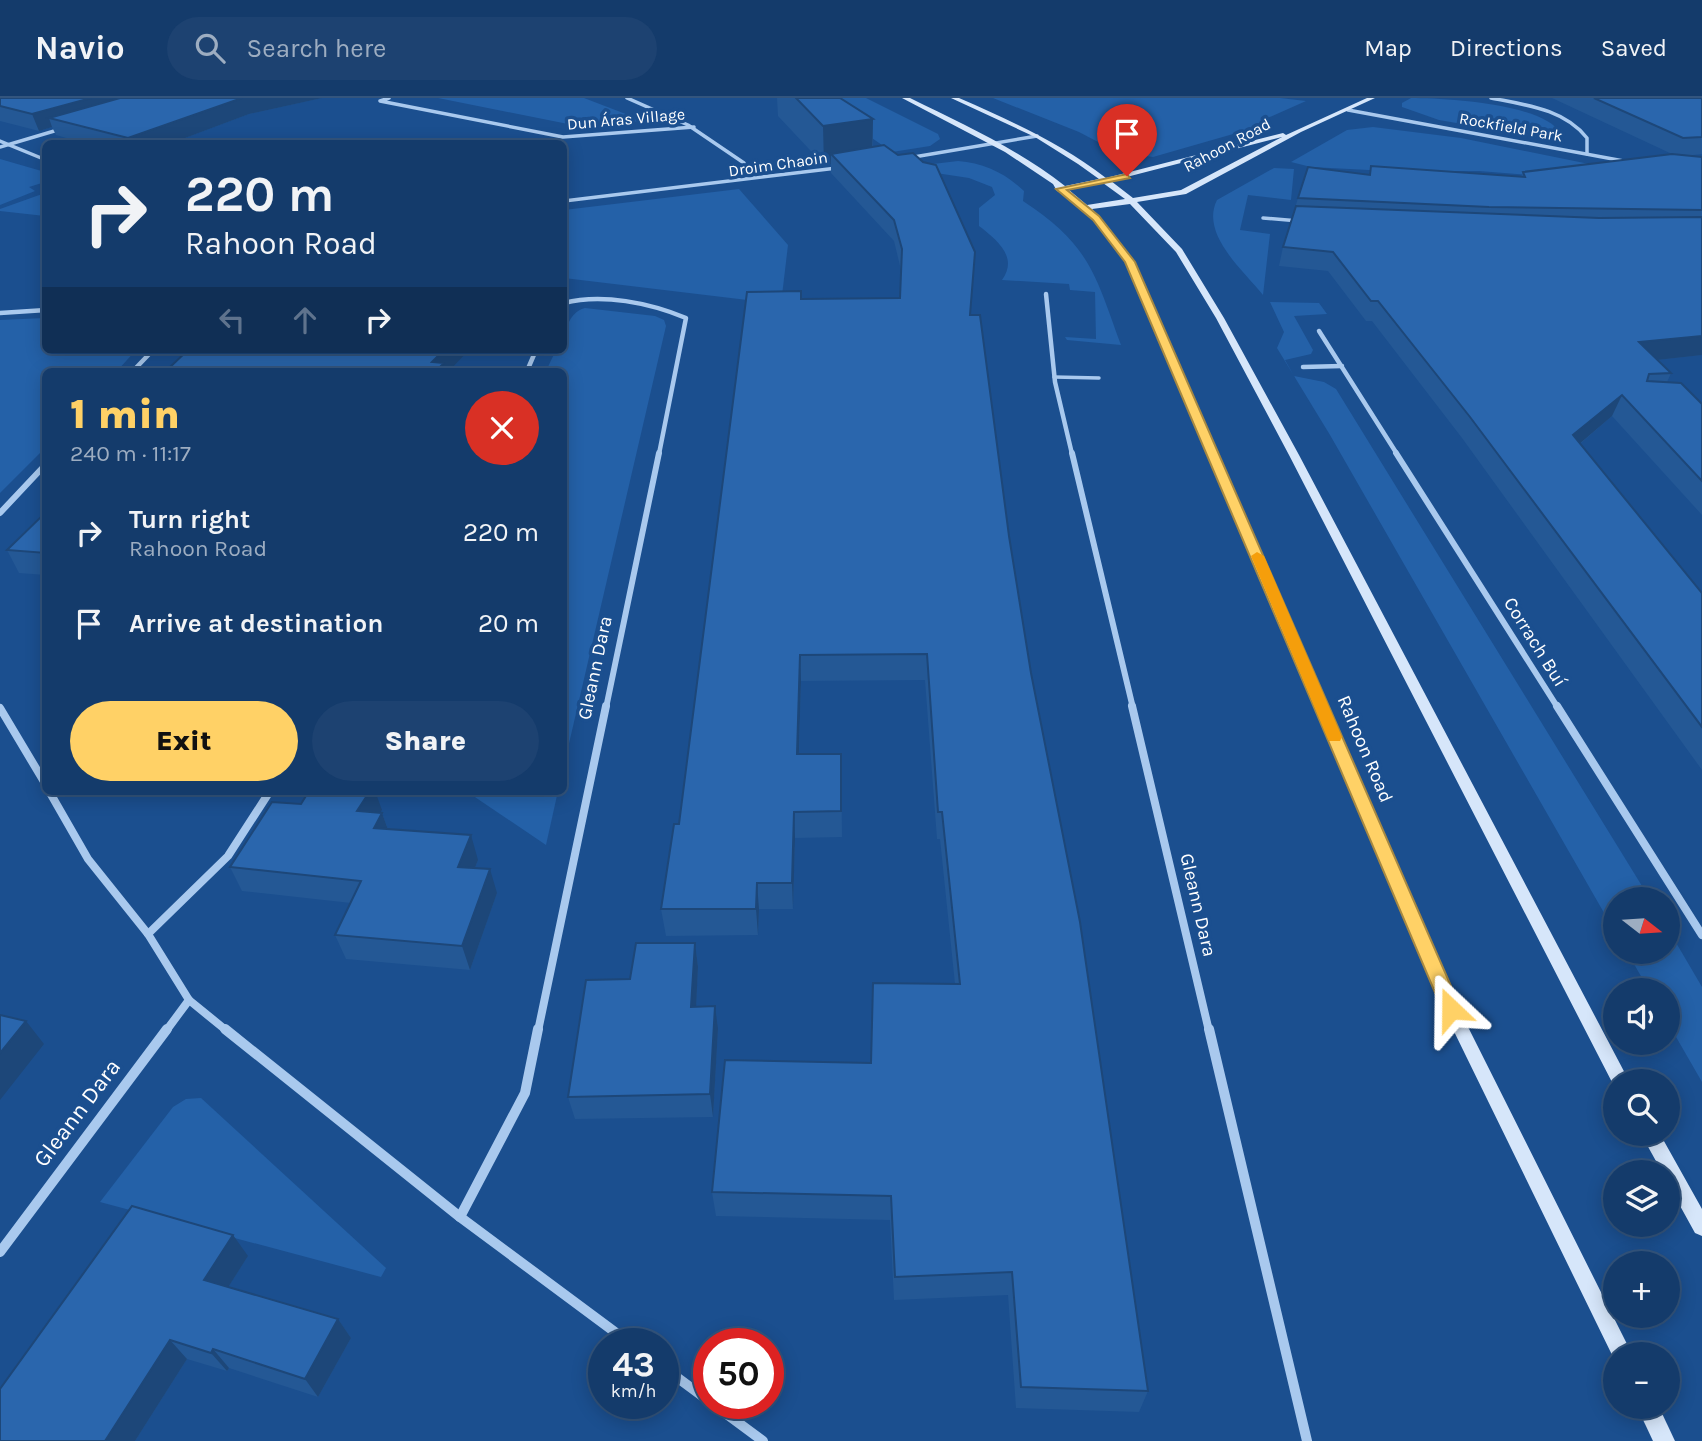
<!DOCTYPE html>
<html lang="en">
<head>
<meta charset="utf-8">
<style>
	body { margin:0; font-family:Karla,sans-serif; background:#1d4271; color:#f1f3f6; height:100vh; display:flex; flex-direction:column; font-size:26px; white-space:nowrap }
	* { box-sizing:border-box; margin:0 }
	p { font-size:23px; color:#9dadc1 }
	.icon { flex:none; width:38px; height:38px; fill:none; stroke:currentColor; stroke-width:2; stroke-linecap:round; stroke-linejoin:round }
	.map { position:relative; flex:1; overflow:hidden }
	.details { position:absolute; left:42px; top:270px; width:525px; height:427px; display:flex; flex-direction:column; background:#143b6b; border-radius:10px; box-shadow:0 4px 18px #0003,0 0 0 2px #33557e }
	.details>* { flex:none }
	.banner { position:absolute; left:42px; top:42px; width:525px; height:214px; border-radius:10px; box-shadow:0 4px 18px #0003,0 0 0 2px #33557e; background:#143b6b; color:#f1f3f6; overflow:hidden }
	.needle { width:46px; rotate:107deg }
	.fabs { position:absolute; left:1603px; top:789px; display:grid; gap:14px }
	.fabs a { display:grid; place-items:center; width:77px; height:77px; border-radius:50%; background:#143b6b; box-shadow:0 4px 18px #0003,0 0 0 2px #33557e; font-size:35px }
	.speed { position:absolute; left:588px; top:1230px; display:flex; gap:14px; font-size:35px; font-weight:700; text-align:center }
	.speed>* { display:grid; place-content:center; width:91px; height:91px; border-radius:50%; background:#143b6b; box-shadow:0 4px 18px #0003,0 0 0 2px #33557e; line-height:1 }
	.speed small { font-size:18px; font-weight:400 }
	.speed .limit { border:10px solid #d22; background:#fff; color:#111 }
	.pin { position:absolute; display:grid; place-items:center; width:60px; height:60px; color:#fff; margin:-72px -30px; border-radius:50% 50% 50% 0; rotate:-45deg; box-shadow:0 0 7px #0007 }
	.pin .icon { rotate:45deg }
	.me { position:absolute; width:77px; margin:-38px; rotate:337deg; stroke-linejoin:round; filter:drop-shadow(0 0 5px #0008) }
	.turn { display:flex; align-items:center; gap:24px; height:147px; padding:0 28px; font-size:32px }
	.turn .icon { width:91px; height:91px; stroke-width:2.5 }
	.turn b { display:block; font-size:49px; line-height:60px }
	.lanes { display:flex; align-items:center; height:66px; padding:0 28px; background:#0003; justify-content:center; gap:35px; direction:ltr }
	.lanes .off { opacity:.35 }
	.round { display:grid; place-items:center; flex:none; width:74px; height:74px; border-radius:37px; background:#1d4271 }
	.summary { display:flex; align-items:center; justify-content:space-between; height:119px; padding:0 28px }
	h1 { font-size:42px; font-weight:800; line-height:52px; color:#ffd166 }
	.primary-button { display:flex; gap:14px; margin-top:auto; padding:14px 28px }
	.primary-button a { flex:1; height:80px; border-radius:42px; background:#ffd166; color:#111; font-size:28px; font-weight:800; line-height:80px; text-align:center }
	.primary-button a+a { background:#1d4271; color:#f1f3f6 }
	ul { padding:0; list-style:none }
	li { display:flex; align-items:center; gap:21px; height:91px; padding:0 28px }
	li div { flex:1 }
	li b { display:block; font-size:26px }
	li em { font-style:normal }
	header { display:flex; align-items:center; gap:42px; box-sizing:border-box; height:98px; padding:0 35px; background:#143b6b; border-bottom:2px solid #33557e }
	header strong { font-size:33px }
	nav { display:flex; gap:38px; margin-inline-start:auto; font-size:24px }
	.search { width:490px; height:63px; background:#1d4271; display:flex; align-items:center; gap:18px; box-sizing:border-box; padding:0 24px; border-radius:38px; color:#9dadc1; font-size:26px }
	.map>svg:first-child { display:block }
	.green { fill:#2461a8 }
	.lines { fill:none; stroke-linecap:round; stroke-linejoin:round }
	.lane { stroke:#a9c9ee; stroke-width:3.5 }
	.street-far4 { stroke:#a9c9ee; stroke-width:3.5 }
	.street-far3 { stroke:#a9c9ee; stroke-width:4.5 }
	.street-far2 { stroke:#a9c9ee; stroke-width:6 }
	.street-far1 { stroke:#a9c9ee; stroke-width:8 }
	.street { stroke:#a9c9ee; stroke-width:10 }
	.secondary { fill:#d6e6fa; fill-rule:evenodd }
	.wall { fill:#245895 }
	.shaded-wall { fill:#1d4779 }
	.building { fill:#2a66ad; stroke:#1d4779; stroke-width:2 }
	.route { fill:#ffd166; stroke:#a68842; stroke-width:2 }
	.slow { fill:#f59e0b }
	.labels { text-anchor:middle; dominant-baseline:central; stroke-width:7; stroke-linejoin:round; paint-order:stroke }
	.far-street-label { font-size:16px; fill:#fff; stroke:#1b4f8f }
	.street-label { font-size:19px; fill:#fff; stroke:#1b4f8f }
	.near-street-label { font-size:23px; fill:#fff; stroke:#1b4f8f }
</style>
</head>
<body>
<header>
<strong>Navio</strong>
<div class="search"><svg class="icon" aria-label="search" viewBox="0 0 24 24"><circle cx="10" cy="10" r="6"/><path d="M15 15l6 6"/></svg>Search here</div>
<nav><a>Map</a><a>Directions</a><a>Saved</a></nav>
</header>
<div class="map">
<svg width="1702" height="1343" viewBox="0 0 1702 1343">
	<rect width="100%" height="100%" fill="#1b4f8f"/>
	<!-- green -->
	<g class="green">
		<polygon points="438,0 584,0 644,23 578,28"/>
		<polygon points="803,0 866,0 938,36 940,41 930,48 892,54 839,17"/>
		<polygon points="993,0 1280,0 1306,3 1261,23 1268,26 1153,59 1117,54 1079,34"/>
		<path d="M 1411,0 C 1443,0 1544,5 1561,36 L 1553,39 L 1537,39 L 1439,22 L 1402,9 L 1402,5 Z"/>
		<polygon points="1373,29 1461,40 1599,68 1528,77 1479,73 1388,73 1311,69 1291,64 1347,32"/>
		<polygon points="0,61 45,74 45,84 29,89 35,93 0,107"/>
		<path d="M 958,63 C 984,65 1005,75 1024,93 L 1023,103 C 1090,147 1095,176 1121,247 L 1067,242 L 1065,239 L 1096,241 L 1095,194 L 1070,192 L 1069,186 L 1002,182 C 1019,159 996,141 979,128 L 979,110 L 995,97 L 992,89 L 969,80 L 936,75 L 933,66 Z"/>
		<path d="M 1274,70 L 1294,71 L 1291,102 L 1248,97 L 1240,132 L 1270,136 L 1263,197 C 1243,172 1200,136 1217,102 Z"/>
		<polygon points="739,91 788,147 781,206 564,180 564,112"/>
		<polygon points="45,95 45,118 0,113 0,111"/>
		<polygon points="1270,204 1319,205 1327,216 1294,218 1313,252 1311,256 1285,262 1294,278 1324,284 1336,291 1650,801 1615,802 1615,834 1330,337 1277,250 1284,234"/>
		<path d="M 585,210 L 655,218 L 664,222 L 666,228 L 564,667 L 564,273 L 546,273 L 556,252 L 564,252 C 564,236 567,215 585,210 Z"/>
		<polygon points="45,220 46,252 136,252 117,273 46,273 45,350 0,395 0,222"/>
		<polygon points="466,693 558,693 546,747"/>
		<polygon points="1668,831 1702,889 1702,984 1668,925 1668,892 1649,892 1627,854 1668,854"/>
		<polygon points="201,1000 386,1170 381,1179 100,1104 173,1009 186,1001"/>
	</g>
	<g class="lines">
		<!-- lane -->
		<polyline class="lane" points="1054,279 1099,280"/>
		<!-- street-far4 -->
		<g class="street-far4">
			<polyline points="389,0 380,3 563,39 694,29"/>
			<polyline points="627,0 688,27 744,65"/>
			<path d="M 1491,0 C 1526,7 1564,11 1587,40 L 1587,56"/>
			<polyline points="1348,12 1629,64"/>
			<polyline points="0,43 46,62"/>
			<polyline points="0,49 61,31"/>
			<polyline points="908,60 1037,38"/>
			<polyline points="564,103 837,70"/>
			<polyline points="1263,120 1299,123"/>
		</g>
		<!-- street-far3 -->
		<g class="street-far3">
			<polyline points="1046,196 1055,284 1072,356"/>
			<path d="M 564,205 C 602,195 650,205 686,220 L 659,356"/>
			<polyline points="0,215 46,212"/>
			<polyline points="1319,233 1397,356"/>
			<polyline points="1303,269 1342,268"/>
			<polyline points="133,273 153,252"/>
			<polyline points="527,273 536,252"/>
		</g>
		<!-- street-far2 -->
		<g class="street-far2">
			<polyline points="1072,355 1133,610"/>
			<polyline points="1396,355 1558,610"/>
			<polyline points="0,415 46,366"/>
			<polyline points="606,610 659,355"/>
		</g>
		<!-- street-far1 -->
		<g class="street-far1">
			<polyline points="1132,608 1209,933"/>
			<polyline points="1557,608 1702,837"/>
			<polyline points="0,610 46,687"/>
			<polyline points="49,693 88,761 148,836 189,902 227,933"/>
			<polyline points="148,836 228,758 270,693"/>
			<polyline points="166,933 189,902"/>
			<polyline points="538,933 606,608"/>
		</g>
		<!-- street -->
		<g class="street">
			<polyline points="225,931 460,1119 631,1246"/>
			<polyline points="1209,931 1307,1343"/>
			<polyline points="460,1119 525,995 538,931"/>
			<polyline points="0,1154 167,931"/>
			<polyline points="663,1269 709,1303"/>
			<polyline points="713,1306 763,1343"/>
		</g>
		<!-- secondary -->
		<g class="secondary">
			<path d="M 902,0 L 910,0 C 963,26 1018,51 1065,88 L 1099,81 L 1078,66 L 1035,39 L 951,0 L 959,0 C 1011,23 1061,45 1106,80 L 1283,35 L 1286,37 L 1367,0 L 1375,0 L 1301,34 L 1186,96 L 1137,104 L 1182,151 L 1224,220 L 1299,357 L 1627,979 L 1630,984 L 1615,984 L 1615,990 L 1289,357 L 1216,220 L 1176,154 L 1130,106 L 1092,111 L 1109,130 L 1134,164 L 1459,911 L 1632,1256 L 1615,1256 L 1615,1263 L 1443,911 L 1126,164 C 1112,145 1080,98 1057,93 L 1053,86 L 1005,54 ZM 1282,39 L 1181,92 L 1133,100 L 1111,83 ZM 1103,85 L 1125,101 L 1087,107 L 1069,92 Z"/>
			<polygon points="1641,1036 1660,1036 1702,1111 1702,1138 1695,1135 1668,1086 1668,1074 1662,1074"/>
			<polygon points="1637,1309 1659,1309 1675,1343 1653,1343"/>
		</g>
	</g>
	<!-- wall -->
	<g class="wall">
		<polygon points="0,0 322,0 249,16 169,46 87,46 56,37 52,29 39,33 0,23"/>
		<polygon points="777,0 840,0 873,21 873,49 971,217 1009,438 1148,1293 1139,1314 1016,1310 1008,1197 894,1202 890,1122 716,1118 712,1094 871,965 955,886 940,741 937,741 925,582 801,583 799,656 841,656 842,739 795,740 793,811 759,811 758,837 666,838 661,811 679,726 801,193 801,201 900,200 901,172 894,143 831,75 831,66 824,67 778,18"/>
		<polygon points="1552,0 1702,0 1702,56 1684,58 1702,59 1702,257 1657,262 1671,275 1667,284 1702,306 1702,417 1612,318 1580,346 1702,495 1702,672 1462,340 1372,223 1366,223 1328,173 1279,168 1283,149 1298,100 1369,76 1371,68 1521,79 1523,74 1672,56"/>
		<polygon points="46,414 46,477 19,475 7,452"/>
		<polygon points="382,712 380,715 382,715 388,731 478,762 475,770 497,795 470,872 346,861 335,837 351,805 242,793 230,769"/>
		<polygon points="695,845 698,869 696,908 718,931 713,1019 575,1021 568,999 630,881"/>
		<polygon points="248,1158 228,1189 338,1221 351,1240 318,1299 229,1270 227,1273 187,1261 135,1343 0,1343"/>
	</g>
	<!-- shaded-wall -->
	<g class="shaded-wall">
		<polygon points="91,0 159,0 49,20 52,29 39,33 32,16"/>
		<polygon points="242,0 322,0 249,16 169,46 130,46 128,40"/>
		<polygon points="873,21 872,60 831,56 831,66 824,67 823,28"/>
		<polygon points="1702,238 1702,257 1630,265 1639,244"/>
		<polygon points="444,252 469,252 449,273 434,273 432,264"/>
		<polygon points="1622,297 1612,318 1564,359 1573,337"/>
		<polygon points="800,557 801,583 798,683 797,656"/>
		<polygon points="370,693 375,693 382,712 367,737 357,713"/>
		<polygon points="794,714 795,740 793,811 792,785"/>
		<polygon points="382,715 391,740 374,730"/>
		<polygon points="471,737 478,762 466,793 458,769"/>
		<polygon points="490,771 497,795 470,872 462,848"/>
		<polygon points="757,785 759,811 758,837 756,811"/>
		<polygon points="695,845 698,869 695,932 691,909"/>
		<polygon points="715,908 718,931 713,1019 710,996"/>
		<polygon points="26,923 44,946 0,1002 0,955"/>
		<polygon points="233,1137 248,1158 220,1202 204,1182"/>
		<polygon points="338,1221 351,1240 318,1299 305,1281"/>
		<polygon points="170,1242 187,1261 135,1343 105,1343"/>
		<polygon points="213,1251 229,1270 227,1273 211,1255"/>
	</g>
	<!-- building -->
	<g class="building">
		<polygon points="0,0 91,0 32,16 0,8"/>
		<polygon points="120,0 242,0 128,40 49,20"/>
		<polygon points="796,0 840,0 873,21 823,28"/>
		<polygon points="1594,0 1702,0 1702,39 1683,40"/>
		<polygon points="884,47 898,57 913,55 923,64 936,67 975,154 970,217 980,217 1009,438 1031,575 1080,824 1148,1293 1021,1289 1012,1174 895,1179 891,1098 712,1094 725,962 871,965 873,885 960,886 942,714 938,714 927,556 800,557 797,656 841,656 841,713 794,714 792,785 757,785 756,811 661,811 674,726 679,726 747,194 801,193 801,201 900,200 902,151 894,122 831,56"/>
		<polygon points="1672,56 1702,59 1702,112 1489,109 1298,100 1308,69 1370,77 1371,68 1525,79 1523,74"/>
		<polygon points="1296,108 1599,120 1702,119 1702,238 1639,244 1671,275 1649,276 1647,283 1681,285 1702,306 1702,383 1622,297 1573,337 1702,495 1702,629 1470,319 1378,203 1371,203 1333,154 1283,149"/>
		<polygon points="188,252 444,252 432,264 444,265 436,273 177,273 178,272 168,271"/>
		<polygon points="46,414 46,455 7,452"/>
		<polygon points="309,693 370,693 357,713 382,715 374,730 471,737 458,769 490,771 462,848 335,837 361,783 230,769 272,704 301,706"/>
		<polygon points="636,845 695,845 691,909 715,908 710,996 568,999 586,882 630,881"/>
		<polygon points="0,917 26,923 0,955"/>
		<polygon points="132,1108 233,1137 204,1182 338,1221 305,1281 213,1251 211,1255 170,1242 105,1343 0,1343 0,1291"/>
	</g>
	<!-- route -->
	<polygon class="route" points="1127,76 1130,80 1067,92 1099,118 1135,164 1461,911 1458,916 1445,916 1442,911 1125,164 1093,122 1056,91"/>
	<!-- slow -->
	<polygon class="slow" points="1257,454 1264,458 1342,639 1340,643 1329,643 1327,639 1251,458"/>
	<g class="labels">
		<!-- far-street labels -->
		<g class="far-street-label">
			<text transform="translate(626 21) rotate(-5)">Dun Áras Village</text>
			<text transform="translate(1511 29) rotate(10)">Rockfield Park</text>
			<text transform="translate(1227 47) rotate(-28)">Rahoon Road</text>
			<text transform="translate(778 66) rotate(-8)">Droim Chaoin</text>
		</g>
		<!-- street labels -->
		<g class="street-label">
			<text transform="translate(1535 544) rotate(58)">Corrach Buí</text>
			<text transform="translate(595 570) rotate(-78)">Gleann Dara</text>
			<text transform="translate(1365 651) rotate(67)">Rahoon Road</text>
			<text transform="translate(1198 807) rotate(77)">Gleann Dara</text>
		</g>
		<!-- near-street labels -->
		<g class="near-street-label">
			<text transform="translate(77 1015) rotate(-53)">Gleann Dara</text>
		</g>
	</g>
</svg>
<div class="fabs">
<a><svg class="needle" viewBox="-14 -14 28 28"><path d="M0-13l5 13h-10z" fill="#e53935"/><path d="M0 13l5-13h-10z" fill="#9dadc1"/></svg></a>
<a><svg class="icon" aria-label="sound" viewBox="0 0 24 24"><path d="M4 9h4l5-4v14l-5-4H4zM17 9q2 3 0 6"/></svg></a>
<a><svg class="icon" aria-label="search" viewBox="0 0 24 24"><circle cx="10" cy="10" r="6"/><path d="M15 15l6 6"/></svg></a>
<a><svg class="icon" aria-label="layers" viewBox="0 0 24 24"><path d="M12 4l9 5-9 5-9-5zM3 14l9 5 9-5"/></svg></a>
<a>+</a>
<a>−</a>
</div>
<div class="speed"><div>43<small>km/h</small></div><div class="limit">50</div></div>
<div class="pin" style="left:1127px;top:78px;background:#d93025"><svg class="icon" aria-label="arrive" viewBox="0 0 24 24"><path d="M6 21V4h12l-3 4 3 4H6"/></svg></div>
<svg class="me" style="left:1451px;top:911px" viewBox="-20 -20 40 40"><path d="M0-17L14 15 0 8-14 15z" fill="#ffd166" stroke="#fff" stroke-width="4"/></svg>
<div class="banner">
<div class="turn"><svg class="icon" aria-label="right" viewBox="0 0 24 24"><path d="M7 20v-9h11M14 6l5 5-5 5"/></svg><div><b>220 m</b>Rahoon Road</div></div>
<div class="lanes"><svg class="icon off" aria-label="left" viewBox="0 0 24 24"><path d="M17 20v-9H6M10 6l-5 5 5 5"/></svg><svg class="icon off" aria-label="ahead" viewBox="0 0 24 24"><path d="M12 20V5M6 11l6-6 6 6"/></svg><svg class="icon" aria-label="right" viewBox="0 0 24 24"><path d="M7 20v-9h11M14 6l5 5-5 5"/></svg></div>
</div>
<section class="details">
<div class="summary"><div><h1>1 min</h1><p>240 m · 11:17</p></div><a class="round" style="background:#d93025;color:#fff"><svg class="icon" aria-label="close" viewBox="0 0 24 24"><path d="M6 6l12 12M18 6L6 18"/></svg></a></div>
<ul>
<li><svg class="icon" aria-label="right" viewBox="0 0 24 24"><path d="M7 20v-9h11M14 6l5 5-5 5"/></svg><div><b>Turn right</b><p>Rahoon Road</p></div><em>220 m</em></li>
<li><svg class="icon" aria-label="arrive" viewBox="0 0 24 24"><path d="M6 21V4h12l-3 4 3 4H6"/></svg><div><b>Arrive at destination</b></div><em>20 m</em></li>
</ul>
<div class="primary-button"><a>Exit</a><a>Share</a></div>
</section>
</div>
</body>
</html>
